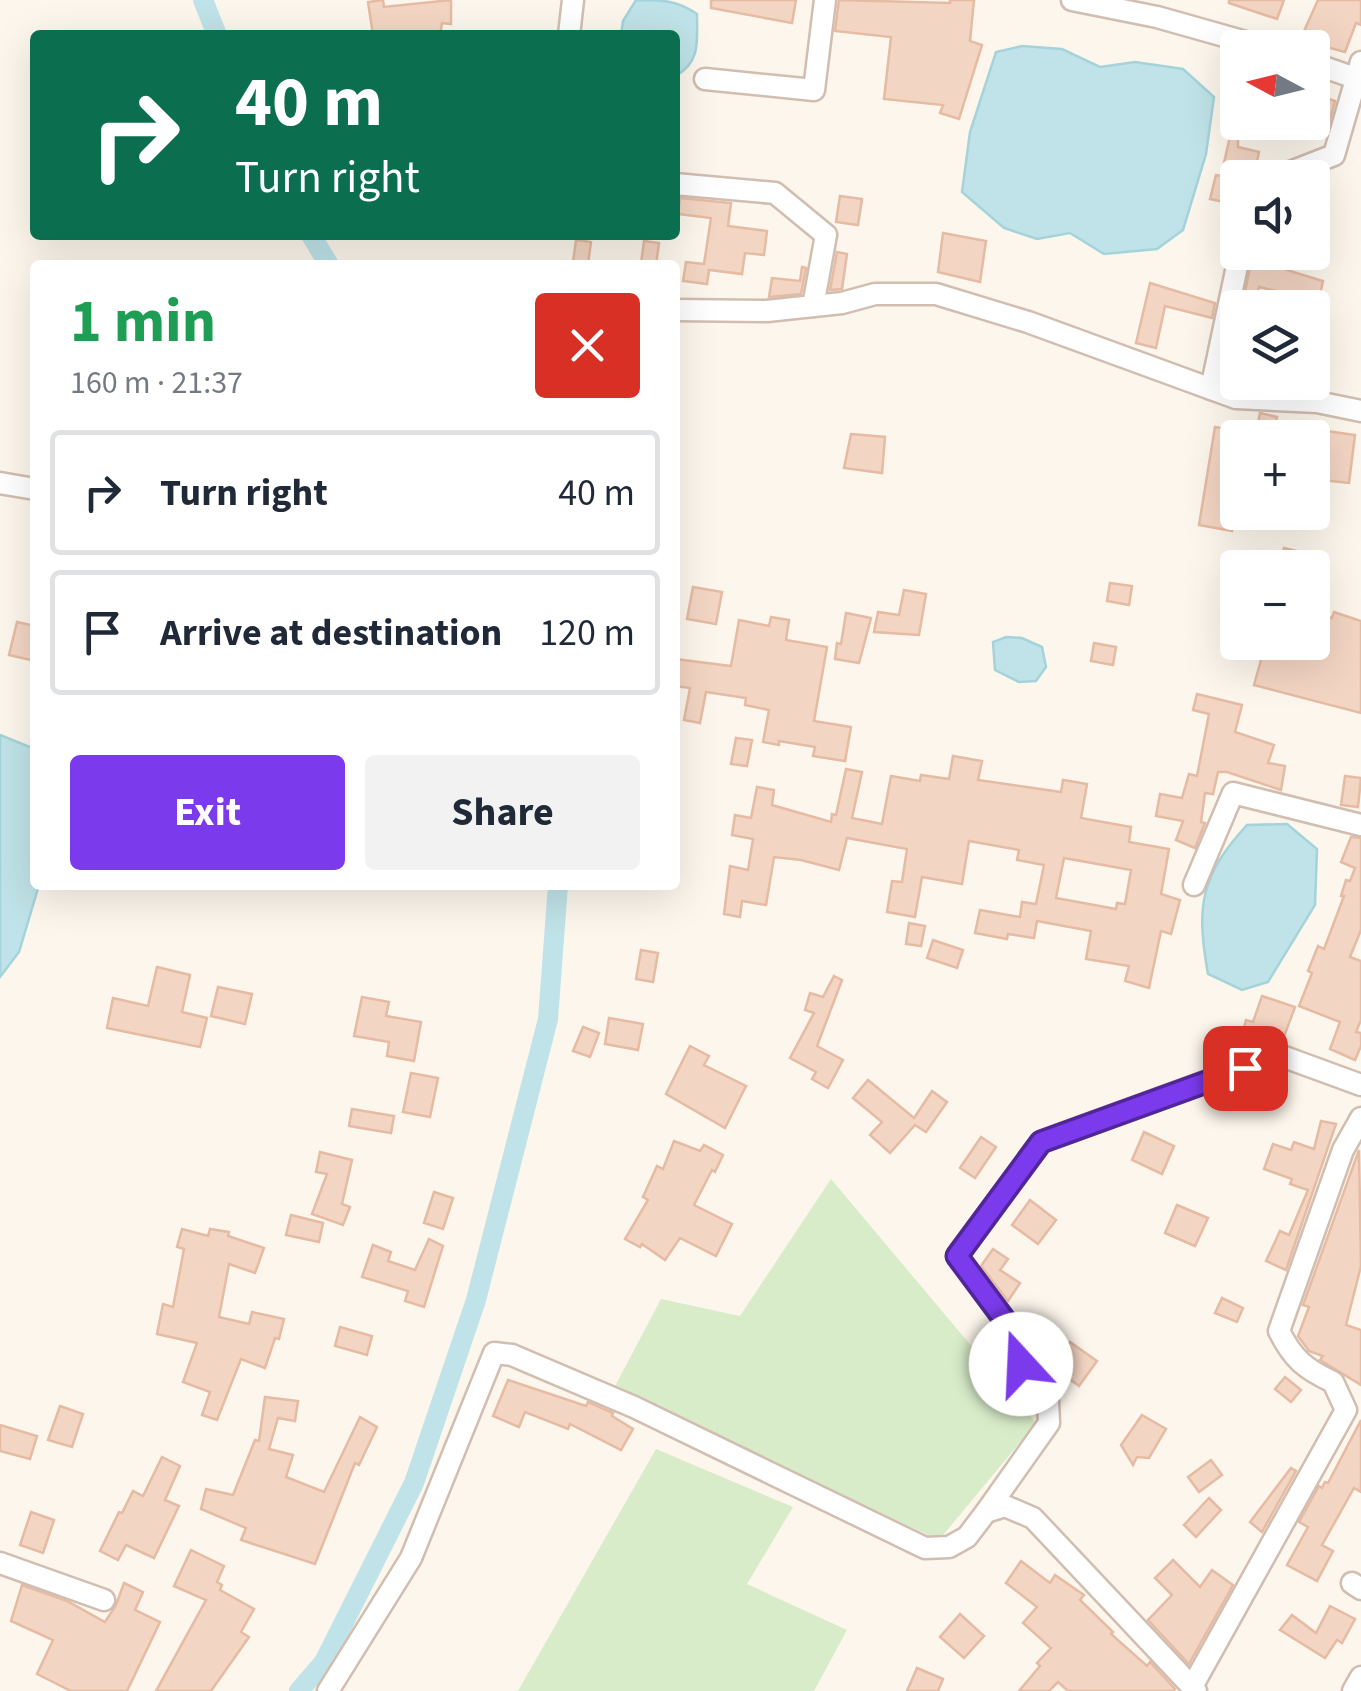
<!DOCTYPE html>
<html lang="en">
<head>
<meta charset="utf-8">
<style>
	body { margin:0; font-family:"Source Sans 3",sans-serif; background:#f2f2f3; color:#1f2937; height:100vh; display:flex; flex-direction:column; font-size:38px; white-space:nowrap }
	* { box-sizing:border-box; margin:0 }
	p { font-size:32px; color:#747a83 }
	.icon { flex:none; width:55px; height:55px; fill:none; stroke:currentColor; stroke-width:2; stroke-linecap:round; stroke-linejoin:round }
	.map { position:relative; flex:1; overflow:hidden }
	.side { position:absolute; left:30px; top:260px; width:650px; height:630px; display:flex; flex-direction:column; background:#fff; border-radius:10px; box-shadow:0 10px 40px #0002 }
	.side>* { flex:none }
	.hud { position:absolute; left:30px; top:30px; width:650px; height:210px; border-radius:10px; box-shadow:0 10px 40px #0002; background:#0b6e4f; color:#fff; overflow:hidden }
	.needle { width:65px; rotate:277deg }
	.controls { position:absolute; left:1220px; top:30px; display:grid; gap:20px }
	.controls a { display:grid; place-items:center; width:110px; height:110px; border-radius:10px; background:#fff; box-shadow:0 10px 40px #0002; font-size:50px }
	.pin { position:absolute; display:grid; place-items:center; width:85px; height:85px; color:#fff; margin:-42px; border-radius:20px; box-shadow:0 5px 15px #0006 }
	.me { position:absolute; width:110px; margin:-55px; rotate:340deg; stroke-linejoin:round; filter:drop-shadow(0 0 8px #0008) }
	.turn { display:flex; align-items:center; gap:35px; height:210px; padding:0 40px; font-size:45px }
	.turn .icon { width:130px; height:130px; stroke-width:2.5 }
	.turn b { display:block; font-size:70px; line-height:85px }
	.round { display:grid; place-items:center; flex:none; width:105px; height:105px; border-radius:10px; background:#f2f2f3 }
	.head { display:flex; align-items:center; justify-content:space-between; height:170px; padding:0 40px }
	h1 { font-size:60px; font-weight:700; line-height:75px; color:#1e9e55 }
	.action { display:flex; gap:20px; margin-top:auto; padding:20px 40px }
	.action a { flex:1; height:115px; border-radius:10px; background:#7c3aed; color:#fff; font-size:40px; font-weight:700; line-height:115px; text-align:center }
	.action a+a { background:#f2f2f3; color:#1f2937 }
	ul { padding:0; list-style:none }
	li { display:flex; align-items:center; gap:30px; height:125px; margin:0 20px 15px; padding:0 20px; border:5px solid #e0e1e3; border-radius:10px }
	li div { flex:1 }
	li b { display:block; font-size:38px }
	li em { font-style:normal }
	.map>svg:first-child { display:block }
	.green { fill:#d8ecc9 }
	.water { fill:#bfe3e8; stroke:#a5d3da; stroke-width:2.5 }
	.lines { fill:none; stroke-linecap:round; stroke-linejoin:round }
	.canal { stroke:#bfe3e8; stroke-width:20 }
	.building { fill:#f3d5c3; stroke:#e6bba3; stroke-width:2.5; fill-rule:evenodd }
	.minor-casing { stroke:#d1beb0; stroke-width:25 }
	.minor { stroke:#fff; stroke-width:20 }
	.route-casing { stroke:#51269a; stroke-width:25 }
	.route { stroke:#7c3aed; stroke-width:18 }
</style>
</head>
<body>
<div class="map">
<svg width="1361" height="1691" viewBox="0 0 1361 1691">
	<rect width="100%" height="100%" fill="#fdf6ec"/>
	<!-- green -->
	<g class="green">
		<polygon points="831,1179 1036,1423 939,1540 613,1390 661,1299 740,1316"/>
		<polygon points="656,1449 793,1507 747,1584 847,1630 814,1691 518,1691"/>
	</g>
	<!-- water -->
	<g class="water">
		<path d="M 636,0 C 661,0 677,0 697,14 C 697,40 701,63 675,76 L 675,35 L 621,35 L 623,21 Z"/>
		<polygon points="1022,46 1062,49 1100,67 1135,62 1183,69 1214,97 1206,154 1183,230 1157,249 1104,254 1070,233 1037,239 1004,228 962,192 970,132 996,52"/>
		<polygon points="1006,637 1022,638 1042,647 1046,667 1036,681 1019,682 995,670 993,642"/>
		<polygon points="0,735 35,749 35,885 39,885 19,952 0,977"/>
		<path d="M 1287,824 L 1317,849 L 1315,905 L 1268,982 L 1242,990 L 1208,974 C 1196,907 1200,876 1247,825 Z"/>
	</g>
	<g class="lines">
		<!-- canal -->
		<g class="canal">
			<polyline points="203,0 217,35"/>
			<polyline points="311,235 329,265"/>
			<polyline points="299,1691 324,1662 414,1483 476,1300 548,1019 558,885"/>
		</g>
	</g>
	<!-- building -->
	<g class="building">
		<polygon points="383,0 384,7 451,0 451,24 442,23 440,35 373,35 368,2"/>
		<polygon points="711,0 796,0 792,23 711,8"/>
		<polygon points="839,0 950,3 950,0 974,0 970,41 982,45 959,119 940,113 943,105 884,99 891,37 835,31"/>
		<polygon points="1229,0 1284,0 1277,19 1229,3"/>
		<polygon points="1318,0 1361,0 1361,25 1356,23 1345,52 1300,40"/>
		<polygon points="1321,96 1335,101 1327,131 1312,127"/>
		<polygon points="1231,132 1238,133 1238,147 1259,152 1254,176 1238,172 1238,205 1210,199 1216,175 1221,176"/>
		<polygon points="840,196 862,199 858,225 836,222"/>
		<polygon points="680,198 731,203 728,226 767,231 764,255 745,253 742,274 709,270 707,284 683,281 686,262 704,264 711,218 678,214"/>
		<polygon points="943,233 986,241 980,282 938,272"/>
		<polygon points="576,240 591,242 588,264 573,262"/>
		<polygon points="644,241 659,243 656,265 641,263"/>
		<polygon points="837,252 847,254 842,289 830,290"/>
		<polygon points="1253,252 1263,252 1261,262 1323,281 1317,308 1297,308 1299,296 1259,287 1254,308 1242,308"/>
		<polygon points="802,267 806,268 801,294 769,297 772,278 800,281"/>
		<polygon points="1150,283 1215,303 1212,318 1165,306 1156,348 1136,343"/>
		<polygon points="1260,413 1277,417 1272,438 1255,438"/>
		<polygon points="1215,427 1238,431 1238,514 1235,513 1232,531 1199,525"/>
		<polygon points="1327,431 1355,435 1349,483 1321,480"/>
		<polygon points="851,434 885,437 882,473 844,468"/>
		<polygon points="1284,548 1305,553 1302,568 1279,568"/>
		<polygon points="1110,583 1132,586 1129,605 1107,601"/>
		<polygon points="693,587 722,592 716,624 687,619"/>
		<polygon points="904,590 926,594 919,635 874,632 878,612 899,615"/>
		<polygon points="1334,612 1361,621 1361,713 1254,685 1266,642 1312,642 1312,613 1332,618"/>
		<polygon points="846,613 871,618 859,663 835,659 837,643 841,644"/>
		<polygon points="771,617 789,620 786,640 827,647 814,721 851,727 845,761 813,756 815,747 779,741 779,745 763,742 769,710 745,705 746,698 706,692 700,723 684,720 690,688 675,686 675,659 731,666 739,620 769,626"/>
		<polygon points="17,622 35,626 35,661 9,655"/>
		<polygon points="1094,643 1116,647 1113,665 1091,661"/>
		<polygon points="1197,694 1242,705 1235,732 1274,745 1268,763 1285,766 1281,790 1227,772 1218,772 1213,794 1205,793 1201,822 1205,823 1195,848 1176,840 1183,821 1156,816 1160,794 1182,798 1189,774 1197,776 1209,714 1193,710"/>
		<polygon points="736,738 752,740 747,766 731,764"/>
		<path d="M 953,756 L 982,761 L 978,780 L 1061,792 L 1063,780 L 1087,784 L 1081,818 L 1131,827 L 1129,842 L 1169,849 L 1161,894 L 1180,900 L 1171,934 L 1161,931 L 1149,988 L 1125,981 L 1129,966 L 1086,959 L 1091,931 L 1037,921 L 1034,938 L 1008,934 L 1007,939 L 975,933 L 980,910 L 1020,917 L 1022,902 L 1036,904 L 1044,865 L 1017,860 L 1019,850 L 969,841 L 962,884 L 922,877 L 915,917 L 887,912 L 892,881 L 902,882 L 907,849 L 847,838 L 839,870 L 801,860 L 774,857 L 766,905 L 742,901 L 740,917 L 724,914 L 730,866 L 748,870 L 753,839 L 732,835 L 735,815 L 751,818 L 757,787 L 774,790 L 772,805 L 831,822 L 832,814 L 836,815 L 846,769 L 862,772 L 852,818 L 882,824 L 891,776 L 920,781 L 921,775 L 949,779 ZM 1064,858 L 1131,870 L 1125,904 L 1117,903 L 1116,909 L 1056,898 Z"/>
		<polygon points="1345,776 1361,778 1358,807 1341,805"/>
		<polygon points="1351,837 1361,838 1361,930 1350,957 1361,961 1361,1020 1356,1032 1361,1033 1361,1046 1355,1060 1330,1049 1340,1022 1299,1006 1312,973 1308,971 1318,946 1324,949 1344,896 1341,896 1346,880 1350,881 1355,868 1341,862"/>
		<polygon points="909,923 925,926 921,946 906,944"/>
		<polygon points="933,940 963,950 957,968 927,958"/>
		<polygon points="641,950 658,953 653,982 636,979"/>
		<polygon points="157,967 190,975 182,1012 207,1018 200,1047 107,1028 113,998 148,1006"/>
		<polygon points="834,976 842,980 817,1046 843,1060 828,1088 812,1079 816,1072 790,1058 814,1013 805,1010 810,993 823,997"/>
		<polygon points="218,987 252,994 245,1024 211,1016"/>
		<polygon points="1262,996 1295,1007 1282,1042 1269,1044 1242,1036 1246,1020 1253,1022"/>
		<polygon points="362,997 389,1002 386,1016 421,1022 414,1061 387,1056 389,1042 354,1036"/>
		<polygon points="609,1018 643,1024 638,1050 605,1044"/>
		<polygon points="583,1027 599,1033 590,1057 573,1051"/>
		<polygon points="690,1046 709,1056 704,1065 746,1086 725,1128 666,1094"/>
		<polygon points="411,1073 438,1078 430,1117 403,1112"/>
		<polygon points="868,1080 914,1118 932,1091 947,1102 926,1132 915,1125 890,1153 870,1135 882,1122 853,1098"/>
		<polygon points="352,1109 394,1116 391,1133 349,1126"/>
		<polygon points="1321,1121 1336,1124 1286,1270 1266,1261 1280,1231 1289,1235 1308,1190 1290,1184 1292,1179 1264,1169 1273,1144 1291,1150 1294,1142 1314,1149"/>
		<polygon points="1144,1132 1174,1146 1162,1174 1132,1160"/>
		<polygon points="981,1137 996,1147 975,1178 960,1168"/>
		<polygon points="674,1141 700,1151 704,1145 723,1155 715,1172 712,1170 694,1205 732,1224 716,1256 680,1238 665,1260 642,1244 640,1247 625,1239 648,1200 643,1197 657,1166 663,1169"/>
		<polygon points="1359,1150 1361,1266 1346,1325 1361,1330 1361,1385 1320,1360 1323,1356 1309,1351 1298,1336 1309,1307 1303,1305"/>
		<polygon points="320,1152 352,1160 342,1204 350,1207 343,1225 312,1214 327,1174 316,1172"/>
		<polygon points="434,1192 453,1198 443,1229 424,1223"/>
		<polygon points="1030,1200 1056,1220 1038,1244 1012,1225"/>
		<polygon points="1177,1205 1208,1218 1195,1246 1165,1233"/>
		<polygon points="291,1215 323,1223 319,1242 286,1235"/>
		<polygon points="182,1229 208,1236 210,1229 229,1232 228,1236 264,1248 255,1273 229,1264 219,1317 249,1324 252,1312 284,1319 279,1339 275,1338 265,1368 241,1359 217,1420 202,1415 210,1392 183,1382 197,1343 157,1334 163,1304 173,1307 184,1249 177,1247"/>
		<polygon points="429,1239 443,1246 424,1307 405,1301 408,1291 362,1277 373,1245 391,1252 388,1261 415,1270"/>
		<polygon points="993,1249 1008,1259 1000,1270 1020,1283 1008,1301 981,1266"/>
		<polygon points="1222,1298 1243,1308 1237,1322 1215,1313"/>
		<polygon points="340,1327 372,1336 367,1355 335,1346"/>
		<polygon points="1070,1342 1097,1361 1079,1386 1052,1366"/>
		<polygon points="1285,1377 1301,1390 1291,1402 1275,1389"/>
		<polygon points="508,1380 586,1406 588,1402 613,1413 612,1416 633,1429 621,1450 570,1424 568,1429 525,1412 519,1427 493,1416"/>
		<polygon points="265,1397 298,1401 295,1421 278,1418 269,1449 293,1455 286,1477 324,1492 360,1417 377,1427 359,1465 355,1463 315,1564 241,1540 246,1528 201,1509 206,1489 233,1495 255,1440 259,1441"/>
		<polygon points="60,1406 83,1414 72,1447 48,1440"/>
		<polygon points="1142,1415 1166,1429 1149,1458 1137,1457 1133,1465 1121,1445"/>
		<polygon points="1361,1420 1361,1492 1354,1488 1322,1545 1333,1551 1317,1581 1287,1565 1308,1527 1299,1522 1319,1486 1322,1488 1325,1482 1328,1483"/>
		<polygon points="0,1425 37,1436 30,1459 0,1451"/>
		<polygon points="162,1457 180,1466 165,1500 179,1506 154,1558 126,1545 118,1560 100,1551 119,1512 122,1513 133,1491 143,1496"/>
		<polygon points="1211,1460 1222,1475 1199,1492 1188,1477"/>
		<polygon points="1291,1468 1296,1471 1262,1532 1250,1522"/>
		<polygon points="1209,1498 1221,1510 1196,1537 1184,1525"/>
		<polygon points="31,1512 54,1520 43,1553 20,1545"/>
		<polygon points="191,1550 224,1566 217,1582 222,1585 220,1590 254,1609 241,1632 249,1637 211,1691 156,1691 206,1600 174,1586"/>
		<polygon points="1173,1560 1200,1587 1212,1570 1233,1585 1189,1664 1148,1620 1172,1595 1155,1578"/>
		<polygon points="1021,1561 1050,1583 1055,1575 1084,1595 1080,1600 1113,1632 1111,1634 1147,1666 1150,1662 1175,1689 1173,1691 1068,1691 1058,1682 1049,1691 1019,1691 1040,1666 1037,1663 1051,1648 1023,1623 1037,1607 1006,1583"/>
		<polygon points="124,1583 143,1592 135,1610 160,1622 127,1691 71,1691 37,1674 53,1640 11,1621 22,1585 67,1601 105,1622 116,1605"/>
		<polygon points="1330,1606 1355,1619 1342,1643 1337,1640 1325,1658 1280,1630 1292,1615 1316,1633"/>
		<polygon points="960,1614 984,1636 964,1658 940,1637"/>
		<polygon points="917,1668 943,1679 938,1691 907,1691"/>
	</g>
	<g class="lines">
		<!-- minor casing -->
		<g class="minor-casing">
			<g id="minor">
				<polyline points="1072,0 1157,17 1267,48"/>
				<polyline points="569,35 573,0"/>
				<polyline points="1312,63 1361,80"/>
				<polyline points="705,79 814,90 825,0"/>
				<polyline points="1275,178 1334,155 1361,62"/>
				<polyline points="675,184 775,193 826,235 813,306"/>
				<polyline points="675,310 767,311 842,303 875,294 936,294 1028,322 1236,398 1317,402 1361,411"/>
				<polyline points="1211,389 1240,252"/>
				<polyline points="0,483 35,489"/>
				<polyline points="1194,885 1233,793 1361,825"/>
				<polyline points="986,1512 1049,1423 1048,1401 1021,1364 1015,1334 957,1256 1041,1142 1279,1055 1361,1085"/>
				<polyline points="0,1563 104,1600"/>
				<polyline points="1352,1583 1361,1589"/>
				<path d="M 1193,1685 L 1346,1410 L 1333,1382 C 1305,1369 1293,1359 1279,1331 L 1343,1150 L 1361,1118"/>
				<polyline points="328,1691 411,1558 494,1353 512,1355 634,1407 925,1548 949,1547 967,1537 986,1512 1005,1506 1033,1518 1196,1691"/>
				<polyline points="1353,1691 1361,1677"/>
			</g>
		</g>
		<!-- minor -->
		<use href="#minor" class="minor"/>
	</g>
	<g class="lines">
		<!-- route casing -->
		<g class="route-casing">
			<polyline id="route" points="1021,1364 1015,1334 957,1256 1041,1142 1245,1068"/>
		</g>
		<!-- route -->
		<use href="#route" class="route"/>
	</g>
</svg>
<div class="controls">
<a><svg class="needle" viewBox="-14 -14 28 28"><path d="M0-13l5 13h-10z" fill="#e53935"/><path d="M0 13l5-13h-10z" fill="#747a83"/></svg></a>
<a><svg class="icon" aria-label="sound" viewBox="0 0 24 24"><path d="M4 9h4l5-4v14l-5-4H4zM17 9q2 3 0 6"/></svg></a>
<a><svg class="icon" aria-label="layers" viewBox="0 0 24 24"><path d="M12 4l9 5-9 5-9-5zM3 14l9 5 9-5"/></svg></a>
<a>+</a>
<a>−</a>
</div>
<div class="pin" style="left:1245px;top:1068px;background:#d93025"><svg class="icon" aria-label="arrive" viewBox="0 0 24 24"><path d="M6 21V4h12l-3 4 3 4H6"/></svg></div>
<svg class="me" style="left:1021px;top:1364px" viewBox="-20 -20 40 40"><circle r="19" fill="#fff"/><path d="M0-13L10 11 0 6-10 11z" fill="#7c3aed"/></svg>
<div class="hud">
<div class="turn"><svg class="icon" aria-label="right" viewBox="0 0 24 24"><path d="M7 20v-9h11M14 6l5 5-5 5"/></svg><div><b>40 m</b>Turn right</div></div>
</div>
<section class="side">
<div class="head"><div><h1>1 min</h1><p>160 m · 21:37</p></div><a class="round" style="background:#d93025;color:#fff"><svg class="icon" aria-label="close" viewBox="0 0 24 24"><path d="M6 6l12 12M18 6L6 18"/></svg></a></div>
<ul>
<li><svg class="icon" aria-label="right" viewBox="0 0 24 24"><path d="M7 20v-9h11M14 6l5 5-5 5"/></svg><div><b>Turn right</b></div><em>40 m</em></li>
<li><svg class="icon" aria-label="arrive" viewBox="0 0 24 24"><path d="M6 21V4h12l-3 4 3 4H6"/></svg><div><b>Arrive at destination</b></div><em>120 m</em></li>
</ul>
<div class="action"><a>Exit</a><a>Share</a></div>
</section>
</div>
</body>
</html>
